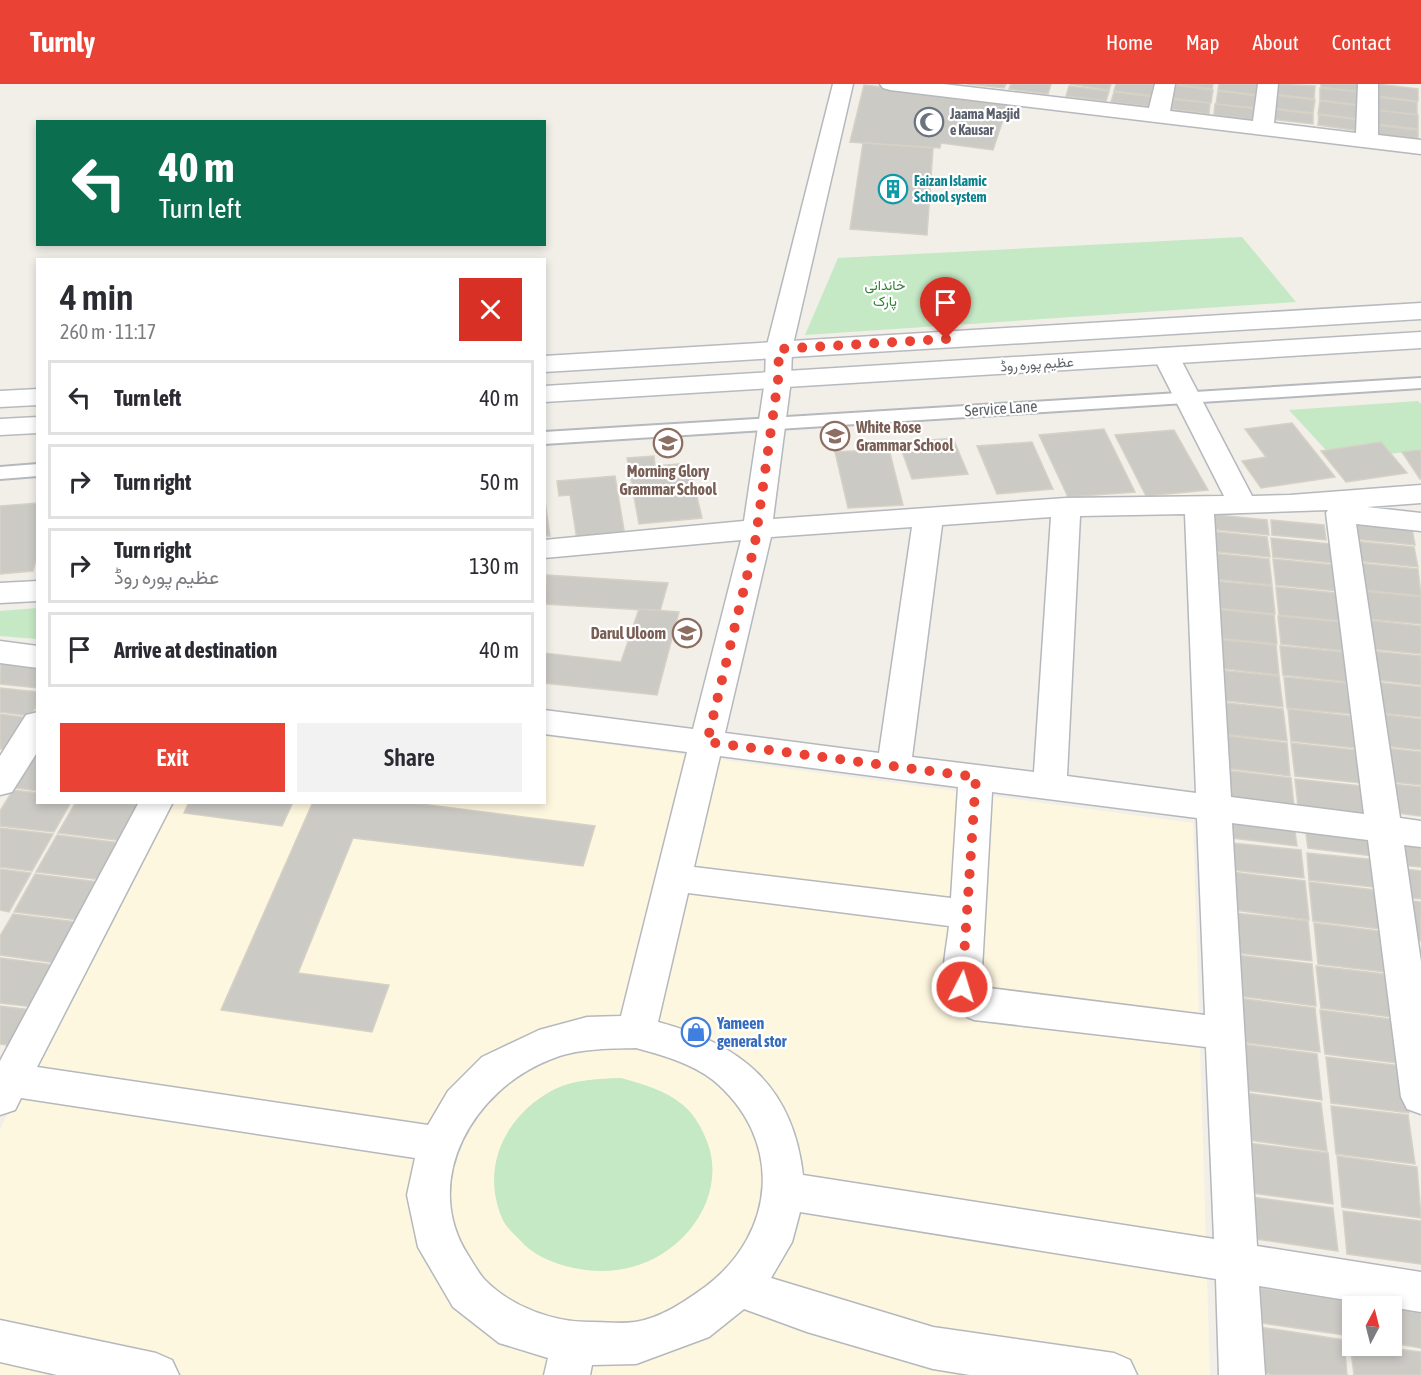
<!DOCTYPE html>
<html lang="en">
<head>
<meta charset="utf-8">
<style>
	body { margin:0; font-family:"Asap Condensed",Vazirmatn,sans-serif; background:#f2f2f3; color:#2b2b33; height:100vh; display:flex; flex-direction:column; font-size:22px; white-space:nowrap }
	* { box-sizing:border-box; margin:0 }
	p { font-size:20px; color:#7c7c81 }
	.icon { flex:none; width:33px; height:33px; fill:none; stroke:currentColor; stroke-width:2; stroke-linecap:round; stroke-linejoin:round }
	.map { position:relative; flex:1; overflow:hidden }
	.panel { position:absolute; left:36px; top:174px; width:510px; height:546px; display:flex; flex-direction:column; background:#fff; border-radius:0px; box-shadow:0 3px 9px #0003 }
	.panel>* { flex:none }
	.hud { position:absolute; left:36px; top:36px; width:510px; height:126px; border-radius:0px; box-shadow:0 3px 9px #0003; background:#0b6e4f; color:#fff; overflow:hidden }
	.needle { width:39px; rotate:7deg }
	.fabs { position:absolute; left:1342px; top:1212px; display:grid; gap:12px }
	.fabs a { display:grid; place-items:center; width:60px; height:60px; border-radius:0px; background:#fff; box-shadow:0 3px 9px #0003; font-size:30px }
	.pin { position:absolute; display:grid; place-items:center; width:51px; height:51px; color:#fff; margin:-62px -26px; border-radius:50% 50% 50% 0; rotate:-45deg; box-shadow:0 0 6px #0007 }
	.pin .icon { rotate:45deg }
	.me { position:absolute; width:66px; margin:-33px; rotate:5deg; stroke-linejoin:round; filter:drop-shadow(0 0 4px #0008) }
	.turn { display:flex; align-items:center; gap:21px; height:126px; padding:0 24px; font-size:27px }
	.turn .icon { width:78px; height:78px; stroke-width:2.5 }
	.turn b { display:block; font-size:42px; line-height:51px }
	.round { display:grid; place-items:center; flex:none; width:63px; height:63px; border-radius:0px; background:#f2f2f3 }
	.head { display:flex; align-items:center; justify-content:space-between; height:102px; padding:0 24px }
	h1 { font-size:36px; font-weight:600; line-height:45px }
	.cta { display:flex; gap:12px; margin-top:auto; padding:12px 24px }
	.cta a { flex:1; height:69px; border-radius:0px; background:#ea4335; color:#fff; font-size:24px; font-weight:600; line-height:69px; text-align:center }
	.cta a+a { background:#f2f2f3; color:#2b2b33 }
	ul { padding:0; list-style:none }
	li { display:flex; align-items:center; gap:18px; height:75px; margin:0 12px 9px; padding:0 12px; border:3px solid #e1e1e2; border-radius:0px }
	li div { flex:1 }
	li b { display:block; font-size:22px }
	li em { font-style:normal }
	header { display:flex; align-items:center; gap:36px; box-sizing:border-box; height:84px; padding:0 30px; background:#ea4335; color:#fff }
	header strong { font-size:28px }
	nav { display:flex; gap:33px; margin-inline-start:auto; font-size:21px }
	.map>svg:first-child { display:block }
	.commercial { fill:#fef7e0 }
	.green { fill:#c5e8c5 }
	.building { fill:#cccac5; stroke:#d6d1c6; stroke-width:1.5 }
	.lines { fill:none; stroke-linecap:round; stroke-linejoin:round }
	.service-casing { stroke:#b5b8bc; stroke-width:4 }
	.minor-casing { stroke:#b5b8bc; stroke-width:3 }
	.secondary-casing { stroke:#b6babf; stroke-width:3 }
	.service { fill:#fff; fill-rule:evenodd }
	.minor { fill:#fff; fill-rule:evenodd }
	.secondary { fill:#fff; fill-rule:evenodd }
	.route { stroke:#ea4335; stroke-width:10; stroke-dasharray:0 18 }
	.labels { text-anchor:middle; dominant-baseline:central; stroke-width:4.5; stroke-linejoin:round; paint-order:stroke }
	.far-worship-label { font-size:14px; font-weight:bold; fill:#5b616d; stroke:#fff; text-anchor:start }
	.far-culture-label { font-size:14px; font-weight:bold; fill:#0d838f; stroke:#fff; text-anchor:start }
	.far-park-label { font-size:14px; fill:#348238; stroke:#fff }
	.far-street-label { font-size:14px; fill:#5f6368; stroke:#fff }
	.street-label { font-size:16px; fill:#5f6368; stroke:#fff }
	.education-label { font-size:16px; font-weight:bold; fill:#785e54; stroke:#fff; text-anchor:start }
	.shop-label { font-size:16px; font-weight:bold; fill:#366cbe; stroke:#fff; text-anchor:start }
</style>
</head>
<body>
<header>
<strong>Turnly</strong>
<nav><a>Home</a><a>Map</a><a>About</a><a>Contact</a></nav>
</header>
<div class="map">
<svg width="1421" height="1291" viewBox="0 0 1421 1291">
	<rect width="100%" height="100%" fill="#f1efe8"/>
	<!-- commercial -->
	<polygon class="commercial" points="545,652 1193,739 1210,1291 0,1291 0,1045 169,719 544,718"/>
	<!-- green -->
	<g class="green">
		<polygon points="1242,153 1296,218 805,251 838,174"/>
		<polygon points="1418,317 1421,320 1421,366 1390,370 1381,358 1326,366 1289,326"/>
		<polygon points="37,524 37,555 0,552 0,527"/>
		<path d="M 621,994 C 643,1000 665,1006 683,1021 C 696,1032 704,1048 709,1063 C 725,1116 683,1170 632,1183 C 613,1188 593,1188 574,1184 C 554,1180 532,1171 519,1155 C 513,1149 505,1142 502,1134 C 480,1082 506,1030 555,1005 C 575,995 599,995 621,994 Z"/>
	</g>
	<!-- building -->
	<g class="building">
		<polygon points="967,0 1006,0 1004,4"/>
		<polygon points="1011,0 1051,0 1048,10 1009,5"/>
		<polygon points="1070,0 1111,0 1109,6"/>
		<polygon points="1116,0 1157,0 1154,12 1114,7"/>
		<polygon points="1173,0 1213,0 1212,5"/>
		<polygon points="1219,0 1259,0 1258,11 1218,6"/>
		<polygon points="1275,0 1315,2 1314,15 1274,10"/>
		<polygon points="1321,0 1362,0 1361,8 1321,3"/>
		<polygon points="1377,0 1418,5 1418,17 1376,12"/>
		<polygon points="864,1 1009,18 993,66 941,59 940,64 850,58"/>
		<polygon points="1173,1 1213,6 1211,19 1170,14"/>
		<polygon points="1069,2 1109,7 1106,17 1066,12"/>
		<polygon points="1320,4 1361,8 1360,21 1320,16"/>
		<polygon points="1218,7 1258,12 1256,24 1216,20"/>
		<polygon points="1114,8 1154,13 1152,23 1111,18"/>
		<polygon points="1273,11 1315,16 1313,29 1272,24"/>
		<polygon points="1376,13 1417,18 1417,31 1376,26"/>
		<polygon points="1170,15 1210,19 1209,30 1168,25"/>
		<polygon points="1320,17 1361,22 1360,35 1318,30"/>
		<polygon points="1215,20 1256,25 1255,36 1214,31"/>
		<polygon points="1272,25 1313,30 1313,40 1270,35"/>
		<polygon points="1376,26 1418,31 1418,45 1376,40"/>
		<polygon points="1319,31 1360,36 1360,47 1318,41"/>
		<polygon points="1376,41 1418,46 1418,57 1375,51"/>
		<polygon points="863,59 933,64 927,151 850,145"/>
		<polygon points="1292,339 1335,393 1261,404 1242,377 1266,373 1245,345"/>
		<polygon points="1104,345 1135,408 1068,413 1039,351"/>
		<polygon points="1174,346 1208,406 1146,412 1115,351"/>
		<polygon points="953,354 968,390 912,395 899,359"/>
		<polygon points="1032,358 1053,405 997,410 977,362"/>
		<polygon points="1381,358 1407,389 1346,398 1321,367"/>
		<polygon points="889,365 903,421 848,424 835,368"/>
		<polygon points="1421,366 1421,394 1420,395 1402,368"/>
		<polygon points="654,372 655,382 689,379 702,434 639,440 627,374"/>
		<polygon points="615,392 625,452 577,456 570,411 559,412 557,397"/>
		<polygon points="544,410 550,452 544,452"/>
		<polygon points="38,419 38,468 33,487 0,490 0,422"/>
		<polygon points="1208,430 1267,436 1269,451 1209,445"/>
		<polygon points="1271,436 1324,441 1326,456 1272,451"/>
		<polygon points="1352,440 1412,445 1415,461 1354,455"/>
		<polygon points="1208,447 1267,453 1270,473 1209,467"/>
		<polygon points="1271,454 1330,460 1333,479 1273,473"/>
		<polygon points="1353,457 1414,463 1418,483 1357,477"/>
		<polygon points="1210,469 1269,475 1272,501 1212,495"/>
		<polygon points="1273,475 1334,481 1338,507 1276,501"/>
		<polygon points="1358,479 1418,485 1421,512 1362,506"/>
		<polygon points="547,491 668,499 660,527 544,520"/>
		<polygon points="1213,497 1272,502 1275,530 1215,524"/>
		<polygon points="1276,503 1337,509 1341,537 1279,531"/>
		<polygon points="1363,507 1421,513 1421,540 1368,535"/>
		<polygon points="639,525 679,528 657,611 544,599 544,569 621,578"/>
		<polygon points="1214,525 1274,531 1277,560 1216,554"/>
		<polygon points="1278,532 1341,538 1345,567 1281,560"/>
		<polygon points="1367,536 1421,542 1421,570 1371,565"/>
		<polygon points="1216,555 1276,561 1279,591 1218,584"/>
		<polygon points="1280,562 1344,568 1348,598 1283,591"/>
		<polygon points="1372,567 1421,572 1421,601 1376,596"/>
		<polygon points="1,580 38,584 38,604 0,600"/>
		<polygon points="1217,586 1279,592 1283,623 1219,616"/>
		<polygon points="1284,593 1346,599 1351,630 1287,624"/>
		<polygon points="1375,598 1421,603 1421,633 1381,629"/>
		<polygon points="0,604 38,608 38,620 30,632 0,628"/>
		<polygon points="1218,618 1283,625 1287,657 1221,650"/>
		<polygon points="1288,625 1350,632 1355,664 1291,657"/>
		<polygon points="0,630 30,634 10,666 0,665"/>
		<polygon points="1380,630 1421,635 1421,666 1385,662"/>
		<polygon points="1221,651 1287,659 1290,692 1223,684"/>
		<polygon points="1291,659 1355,666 1361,699 1295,692"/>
		<polygon points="1386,664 1421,668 1421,701 1392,698"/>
		<polygon points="36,670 38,671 38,707 15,704"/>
		<polygon points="1224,686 1291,694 1294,723 1226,715"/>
		<polygon points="1295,695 1361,702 1365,730 1298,722"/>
		<polygon points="1392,700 1421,703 1421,732 1397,729"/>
		<polygon points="13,706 38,709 38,718 71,718 54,748 0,742 0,727"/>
		<polygon points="76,718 118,718 143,721 124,757 58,749"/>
		<polygon points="189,718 293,718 282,742 184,729"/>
		<polygon points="313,718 405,718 595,742 583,782 353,754 298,889 389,901 372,948 221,926"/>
		<polygon points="1230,733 1294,740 1297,762 1232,754"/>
		<polygon points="1305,742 1370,749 1373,772 1308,764"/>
		<polygon points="0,744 53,750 32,787 0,783"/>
		<polygon points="57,751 122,759 103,796 36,788"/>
		<polygon points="1396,758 1421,761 1421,783 1400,781"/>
		<polygon points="1231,759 1301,766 1304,794 1233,786"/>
		<polygon points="1307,769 1377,776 1382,804 1309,796"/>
		<polygon points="1398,784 1421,787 1421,815 1403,813"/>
		<polygon points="0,785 31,789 9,828 0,826"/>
		<polygon points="1232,788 1305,797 1309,836 1235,826"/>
		<polygon points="35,790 99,798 79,836 14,828"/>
		<polygon points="1309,798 1383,807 1389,846 1313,837"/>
		<polygon points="1404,816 1421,818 1421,857 1411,855"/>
		<polygon points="1235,829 1308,837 1312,877 1237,869"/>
		<polygon points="13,830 77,838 56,879 0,871 0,852"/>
		<polygon points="1314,839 1387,848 1393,889 1318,880"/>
		<polygon points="1236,871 1312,880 1316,922 1239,912"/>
		<polygon points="0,874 55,881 34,923 0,919"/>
		<polygon points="1316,882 1393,891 1400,934 1321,924"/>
		<polygon points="1238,914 1315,924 1320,968 1241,958"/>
		<polygon points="0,922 32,926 13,962 0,960"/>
		<polygon points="1320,926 1398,936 1405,980 1325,970"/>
		<polygon points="1242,960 1317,970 1322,1016 1244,1006"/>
		<polygon points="1326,973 1402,982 1409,1029 1331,1019"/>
		<polygon points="1245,1009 1321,1019 1327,1067 1248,1056"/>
		<polygon points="1331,1022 1408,1031 1415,1080 1336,1070"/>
		<polygon points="1248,1059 1328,1069 1333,1120 1252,1109"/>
		<polygon points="1337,1072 1417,1083 1421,1134 1342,1123"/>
		<polygon points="1252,1113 1333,1124 1338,1167 1256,1155"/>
		<polygon points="1343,1127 1421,1137 1421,1180 1347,1170"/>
		<polygon points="1253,1203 1342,1216 1345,1251 1255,1238"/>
		<polygon points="1349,1219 1376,1222 1353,1222 1353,1254"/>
		<polygon points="1392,1225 1421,1229 1421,1264 1392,1259"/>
		<polygon points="1253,1242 1344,1256 1347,1291 1275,1291 1256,1288"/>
		<polygon points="1350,1258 1353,1258 1353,1262 1374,1262 1421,1268 1421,1291 1354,1291"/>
	</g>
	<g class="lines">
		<!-- service casing -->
		<g class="service-casing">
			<g id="service">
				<polygon points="1421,294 1421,304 544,360 544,348"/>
				<polygon points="38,380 38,392 0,395 0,383"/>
			</g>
		</g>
		<!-- minor casing -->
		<g class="minor-casing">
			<g id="minor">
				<path d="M 833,0 L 853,0 L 792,265 L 791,296 L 773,435 L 1066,414 L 1224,412 L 1153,272 L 1157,266 L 1166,264 L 1175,266 L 1179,272 L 1252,412 L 1290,411 L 1421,401 L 1421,419 L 1367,423 L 1421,429 L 1421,447 L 1356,440 L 1400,734 L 1421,737 L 1421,763 L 1404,761 L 1421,878 L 1421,1030 L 1407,1025 L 1401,1013 L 1368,756 L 1232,739 L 1257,1162 L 1421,1188 L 1421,1228 L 1259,1202 L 1265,1291 L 1219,1291 L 1216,1195 L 800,1128 L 792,1158 L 771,1194 L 933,1243 L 1114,1269 L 1130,1276 L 1137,1291 L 970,1291 L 933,1285 L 807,1248 L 744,1225 L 709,1253 L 636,1280 L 592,1281 L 590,1291 L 544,1291 L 548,1274 L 499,1259 L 453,1223 L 418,1163 L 407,1111 L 415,1074 L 21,1014 L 15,1026 L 0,1031 L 0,977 L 139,718 L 173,718 L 37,983 L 428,1041 L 448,1007 L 482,973 L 539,946 L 587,933 L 621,932 L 687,668 L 544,650 L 544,626 L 693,645 L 741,456 L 544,474 L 544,456 L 744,437 L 765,296 L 766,265 ZM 1328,426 L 1326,429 L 1364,730 L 1231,713 L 1214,430 ZM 1185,430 L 1196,709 L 1067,692 L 1080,432 ZM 1051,433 L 1034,688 L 912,673 L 942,441 ZM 912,443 L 879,669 L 725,649 L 771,453 ZM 720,672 L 958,703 L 951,814 L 694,783 ZM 992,708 L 1197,734 L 1205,931 L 981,903 ZM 688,809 L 949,842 C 945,878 931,921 974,936 L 1206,963 L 1214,1155 L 803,1091 C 793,1002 741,960 658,938 ZM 636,964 C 662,971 691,979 713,996 C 784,1055 777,1149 705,1203 C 684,1218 661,1234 635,1238 C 621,1240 607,1238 593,1238 C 554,1239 511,1223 484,1195 C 478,1188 473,1179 468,1171 C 420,1096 474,1006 549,976 C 577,964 606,965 636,964 Z"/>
				<polygon points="880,0 943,0 1149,24 1155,0 1175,0 1170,27 1253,37 1258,0 1278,0 1274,39 1356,49 1358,0 1378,0 1378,51 1421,56 1421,70 890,6 883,4"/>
				<polygon points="38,497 38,517 0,519 0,499"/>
				<polygon points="0,557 38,562 38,584 0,579"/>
				<polygon points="38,628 38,667 12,708 0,711 0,672 26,631"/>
				<polygon points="0,1236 156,1269 172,1276 179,1291 57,1291 0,1278"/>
			</g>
		</g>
		<!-- secondary casing -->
		<g class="secondary-casing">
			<g id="secondary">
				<polygon points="1421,219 1421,235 544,288 544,272"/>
				<polygon points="1421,248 1421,264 544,318 544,302"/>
				<polygon points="38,305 38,321 0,323 0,307"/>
				<polygon points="38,333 38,349 0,351 0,335"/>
			</g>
		</g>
		<!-- service -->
		<use href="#service" class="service"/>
		<!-- minor -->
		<use href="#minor" class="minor"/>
		<!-- secondary -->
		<use href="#secondary" class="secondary"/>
	</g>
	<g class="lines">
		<!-- route -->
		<polyline class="route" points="946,255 779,265 778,296 755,459 707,658 976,693 962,903"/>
	</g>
	<!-- icons -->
	<defs>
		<g id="mosque-ring" transform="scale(1.5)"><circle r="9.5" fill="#fff" stroke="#6b7280" stroke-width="1.5"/><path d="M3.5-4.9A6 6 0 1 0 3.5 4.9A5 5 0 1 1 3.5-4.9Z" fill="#6b7280"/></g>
		<g id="building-ring" transform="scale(1.5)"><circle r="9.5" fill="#fff" stroke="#0f9aa8" stroke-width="1.5"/><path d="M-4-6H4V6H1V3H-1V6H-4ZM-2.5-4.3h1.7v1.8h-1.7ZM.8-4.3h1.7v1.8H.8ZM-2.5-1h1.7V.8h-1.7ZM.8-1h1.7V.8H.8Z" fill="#0f9aa8"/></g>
		<g id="school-ring" transform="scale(1.5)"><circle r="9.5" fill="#fff" stroke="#8d6e63" stroke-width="1.5"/><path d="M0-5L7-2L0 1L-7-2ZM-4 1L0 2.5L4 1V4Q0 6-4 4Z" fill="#8d6e63"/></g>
		<g id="shop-ring" transform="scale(1.5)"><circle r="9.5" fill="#fff" stroke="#3f7fe0" stroke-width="1.5"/><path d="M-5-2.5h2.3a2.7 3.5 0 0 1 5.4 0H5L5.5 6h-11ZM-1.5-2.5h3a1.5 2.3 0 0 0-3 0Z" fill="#3f7fe0"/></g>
	</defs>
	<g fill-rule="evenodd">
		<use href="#mosque-ring" x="929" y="38"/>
		<use href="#building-ring" x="893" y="105"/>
		<use href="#school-ring" x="835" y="352"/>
		<use href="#school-ring" x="668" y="359"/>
		<use href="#school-ring" x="687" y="549"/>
		<use href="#shop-ring" x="696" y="948"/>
	</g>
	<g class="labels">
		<!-- far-worship labels -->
		<g class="far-worship-label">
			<text x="950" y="30">Jaama Masjid<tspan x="950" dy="16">e Kausar</tspan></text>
		</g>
		<!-- far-culture labels -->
		<g class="far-culture-label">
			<text x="914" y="97">Faizan Islamic<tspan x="914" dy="16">School system</tspan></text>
		</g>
		<!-- far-park labels -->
		<g class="far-park-label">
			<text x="885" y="201">خاندانی<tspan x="885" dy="16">پارک</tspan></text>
		</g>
		<!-- far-street labels -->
		<g class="far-street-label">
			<text transform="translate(1037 280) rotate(-4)">عظیم پورہ روڈ</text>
		</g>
		<!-- street labels -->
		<g class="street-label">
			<text transform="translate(1001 324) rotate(-4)">Service Lane</text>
		</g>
		<!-- education labels -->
		<g class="education-label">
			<text x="856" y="343">White Rose<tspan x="856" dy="18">Grammar School</tspan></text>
			<text x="668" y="387" text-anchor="middle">Morning Glory<tspan x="668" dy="18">Grammar School</tspan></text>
			<text x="666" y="549" text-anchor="end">Darul Uloom</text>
		</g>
		<!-- shop labels -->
		<g class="shop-label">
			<text x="717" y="939">Yameen<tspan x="717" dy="18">general stor</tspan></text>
		</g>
	</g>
</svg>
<div class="fabs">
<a><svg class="needle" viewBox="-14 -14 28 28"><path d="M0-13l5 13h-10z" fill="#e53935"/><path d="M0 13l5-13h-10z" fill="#7c7c81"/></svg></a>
</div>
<div class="pin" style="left:946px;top:255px;background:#d93025"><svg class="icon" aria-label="arrive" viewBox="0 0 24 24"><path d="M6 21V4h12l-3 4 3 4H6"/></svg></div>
<svg class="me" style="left:962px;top:903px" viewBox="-20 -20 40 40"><circle r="17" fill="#ea4335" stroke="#fff" stroke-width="3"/><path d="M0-11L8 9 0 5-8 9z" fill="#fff"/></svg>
<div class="hud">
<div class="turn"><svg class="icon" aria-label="left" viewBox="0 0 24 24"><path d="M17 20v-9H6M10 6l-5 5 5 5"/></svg><div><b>40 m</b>Turn left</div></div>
</div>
<section class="panel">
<div class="head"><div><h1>4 min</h1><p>260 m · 11:17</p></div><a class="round" style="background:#d93025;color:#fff"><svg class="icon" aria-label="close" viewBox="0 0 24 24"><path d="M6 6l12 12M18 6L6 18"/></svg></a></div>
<ul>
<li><svg class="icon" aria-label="left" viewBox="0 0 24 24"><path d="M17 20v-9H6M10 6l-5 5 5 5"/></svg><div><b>Turn left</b></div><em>40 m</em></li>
<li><svg class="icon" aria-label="right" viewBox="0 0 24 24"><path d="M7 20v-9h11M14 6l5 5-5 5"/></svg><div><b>Turn right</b></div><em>50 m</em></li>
<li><svg class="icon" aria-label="right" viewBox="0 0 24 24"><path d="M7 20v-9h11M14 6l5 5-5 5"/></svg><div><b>Turn right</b><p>عظیم پورہ روڈ</p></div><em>130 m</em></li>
<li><svg class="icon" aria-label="arrive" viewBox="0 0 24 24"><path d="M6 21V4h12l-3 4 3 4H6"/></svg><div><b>Arrive at destination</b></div><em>40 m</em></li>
</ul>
<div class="cta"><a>Exit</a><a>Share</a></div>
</section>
</div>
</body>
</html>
